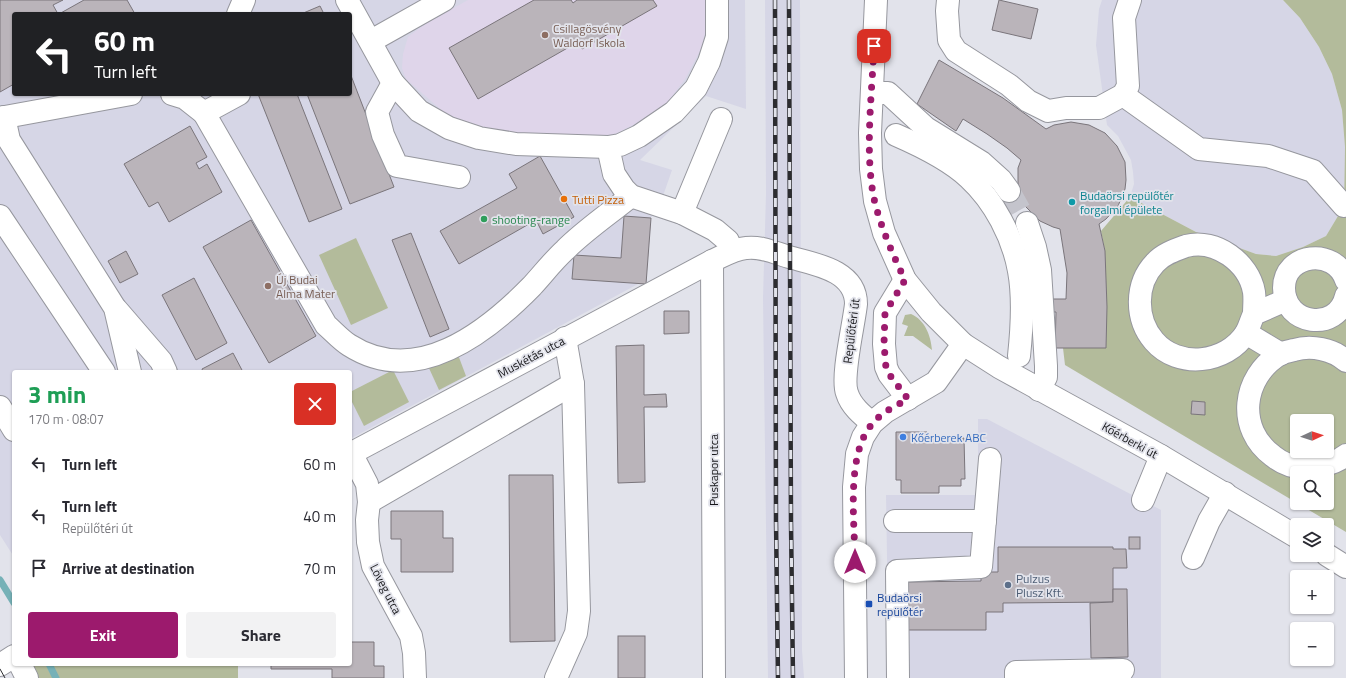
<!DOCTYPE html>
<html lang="en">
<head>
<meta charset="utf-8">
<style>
	body { margin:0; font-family:"Titillium Web",sans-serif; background:#f2f2f3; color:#2b2b33; height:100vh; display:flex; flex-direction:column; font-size:15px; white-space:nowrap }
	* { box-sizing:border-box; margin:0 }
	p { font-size:13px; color:#7c7c81 }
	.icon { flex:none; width:22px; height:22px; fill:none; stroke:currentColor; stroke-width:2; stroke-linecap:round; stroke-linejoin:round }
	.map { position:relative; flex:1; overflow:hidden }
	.drawer { position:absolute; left:12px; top:370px; width:340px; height:296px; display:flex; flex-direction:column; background:#fff; border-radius:4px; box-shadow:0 1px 3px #0004 }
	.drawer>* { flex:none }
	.hud { position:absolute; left:12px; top:12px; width:340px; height:84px; border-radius:4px; box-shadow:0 1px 3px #0004; background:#202124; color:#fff; overflow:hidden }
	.needle { width:26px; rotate:87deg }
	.controls { position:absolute; left:1290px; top:414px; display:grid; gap:8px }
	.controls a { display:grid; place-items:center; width:44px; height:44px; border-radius:4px; background:#fff; box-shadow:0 1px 3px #0004; font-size:20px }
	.pin { position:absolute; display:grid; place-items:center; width:34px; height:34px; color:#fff; margin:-17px; border-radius:8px; box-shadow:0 2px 6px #0006 }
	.me { position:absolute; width:44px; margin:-22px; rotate:0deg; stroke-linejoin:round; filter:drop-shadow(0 0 3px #0008) }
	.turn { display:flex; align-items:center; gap:14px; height:84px; padding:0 16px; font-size:18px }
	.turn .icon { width:52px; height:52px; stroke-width:2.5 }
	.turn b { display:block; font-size:28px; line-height:34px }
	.round { display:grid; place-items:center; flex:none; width:42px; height:42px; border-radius:4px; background:#f2f2f3 }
	.summary { display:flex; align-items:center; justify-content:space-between; height:68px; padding:0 16px }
	h1 { font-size:24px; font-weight:700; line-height:30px; color:#1e9e55 }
	.action { display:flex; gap:8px; margin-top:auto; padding:8px 16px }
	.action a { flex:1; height:46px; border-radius:4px; background:#9c1a6d; color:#fff; font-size:16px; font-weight:700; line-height:46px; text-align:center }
	.action a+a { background:#f2f2f3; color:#2b2b33 }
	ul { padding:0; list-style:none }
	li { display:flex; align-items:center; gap:12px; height:52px; padding:0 16px }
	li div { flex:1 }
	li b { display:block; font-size:15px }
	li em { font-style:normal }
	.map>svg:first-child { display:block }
	.built { fill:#d6d6e6; fill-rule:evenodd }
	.education { fill:#dfd5ea }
	.green { fill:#b3bb9b; fill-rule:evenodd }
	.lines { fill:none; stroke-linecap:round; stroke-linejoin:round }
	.stream { stroke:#76b1b7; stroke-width:7 }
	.building { fill:#bab4ba; stroke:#7a757b }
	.minor-tunnel { stroke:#c4c4cc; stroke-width:22; stroke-dasharray:22 11; stroke-linecap:butt }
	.minor-casing { stroke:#96979e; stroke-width:24 }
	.minor { stroke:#fff; stroke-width:22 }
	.tram { stroke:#2c2c30; stroke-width:1 }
	.rail-casing { stroke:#2c2c30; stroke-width:4.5 }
	.rail { stroke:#e2e3eb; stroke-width:3; stroke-dasharray:9; stroke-linecap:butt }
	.route { stroke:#9c1a6d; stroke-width:7; stroke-dasharray:0 12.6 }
	.education-dot { fill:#8d6e63; stroke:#e2e3eb; stroke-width:1.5 }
	.food-dot { fill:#e8710a; stroke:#e2e3eb; stroke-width:1.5 }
	.culture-dot { fill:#0f9aa8; stroke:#e2e3eb; stroke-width:1.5 }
	.leisure-dot { fill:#2e9e5b; stroke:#e2e3eb; stroke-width:1.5 }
	.shop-dot { fill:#3f7fe0; stroke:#e2e3eb; stroke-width:1.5 }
	.service-dot { fill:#5c6f8a; stroke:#e2e3eb; stroke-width:1.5 }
	.transit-dot { fill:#1a4fb4; stroke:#e2e3eb; stroke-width:1.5 }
	.labels { text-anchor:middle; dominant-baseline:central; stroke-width:3.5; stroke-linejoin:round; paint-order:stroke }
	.education-label { font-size:12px; fill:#785e54; stroke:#e2e3eb; text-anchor:start }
	.culture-label { font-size:12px; fill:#0d838f; stroke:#e2e3eb; text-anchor:start }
	.food-label { font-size:12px; fill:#c56008; stroke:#e2e3eb; text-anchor:start }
	.leisure-label { font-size:12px; fill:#27864d; stroke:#e2e3eb; text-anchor:start }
	.street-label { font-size:12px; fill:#17171a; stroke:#e2e3eb }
	.shop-label { font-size:12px; fill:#366cbe; stroke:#e2e3eb; text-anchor:start }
	.service-label { font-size:12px; fill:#4e5e75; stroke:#e2e3eb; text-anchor:start }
	.transit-label { font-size:12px; fill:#164399; stroke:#e2e3eb; text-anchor:start }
</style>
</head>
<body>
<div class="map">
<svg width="1346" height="678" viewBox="0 0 1346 678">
	<rect width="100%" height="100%" fill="#e2e3eb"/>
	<!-- built -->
	<g class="built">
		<path d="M 0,0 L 745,0 L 746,109 L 706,96 L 640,160 L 672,170 L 663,196 L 651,218 L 646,284 L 638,284 L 350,439 L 350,372 L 14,372 L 14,557 L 0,535 ZM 14,14 L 350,14 L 350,94 L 14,94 Z"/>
		<polygon points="765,0 800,0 802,650 804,678 768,678 763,298 766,194"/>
		<polygon points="1102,0 1283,0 1300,18 1319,47 1332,74 1342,110 1345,147 1344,206 1326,236 1303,247 1276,256 1256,254 1196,232 1130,197 1134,184 1133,172 1131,160 1118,136 1107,125 1096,45 1099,9"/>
		<polygon points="978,419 987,419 1161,510 1161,678 889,678 886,495 978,495"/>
	</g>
	<!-- education -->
	<polygon class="education" points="468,0 708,0 707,23 702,47 685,79 667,103 635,124 611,136 572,137 507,133 475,127 447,115 406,79 402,68 403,54 408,37 425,24"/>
	<!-- green -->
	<g class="green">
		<path d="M 1283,0 L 1346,0 L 1346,532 L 1297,503 L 1327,503 L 1327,473 L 1297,473 L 1297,503 L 1065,365 L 1063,348 L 1105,251 L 1101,231 L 1130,197 L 1196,232 L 1256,254 L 1276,256 L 1303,247 L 1326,236 L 1344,206 L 1345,147 L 1342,110 L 1332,74 L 1319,47 L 1300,18 ZM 1297,421 L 1327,421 L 1327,451 L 1297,451 Z"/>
		<polygon points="356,238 388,308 351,325 319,255"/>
		<path d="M 911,314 C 925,320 931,336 932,350 L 913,336 L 904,336 L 908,326 L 902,324 L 905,315 Z"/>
		<polygon points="457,352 466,376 439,390 428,366"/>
		<polygon points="393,370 409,402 364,426 350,398 350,392"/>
		<polygon points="34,664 238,664 238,678 36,678 30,666"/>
	</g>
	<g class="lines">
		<!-- stream -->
		<g class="stream">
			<polyline points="0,580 14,603"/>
			<polyline points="49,664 56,678"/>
		</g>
	</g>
	<!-- building -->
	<g class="building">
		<polygon points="0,0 63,0 53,5 58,14 14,14 14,84 0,92"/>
		<polygon points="84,0 127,0 135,14 59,14"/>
		<polygon points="534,0 571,0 573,3 577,0 653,0 657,6 582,49 578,42 478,99 449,48"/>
		<polygon points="999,0 1038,9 1031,39 992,30"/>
		<polygon points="320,6 324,14 301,14"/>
		<polygon points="939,60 1003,98 1046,129 1054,125 1071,122 1089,125 1105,133 1117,146 1125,162 1126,180 1125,189 1118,206 1106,219 1099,224 1105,251 1107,307 1106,348 1055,348 1056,312 1052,312 1052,299 1066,299 1067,273 1060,229 1053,227 1040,221 1025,206 1020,191 1018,183 1018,168 1021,160 1007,148 987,134 963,119 956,131 917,104"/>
		<polygon points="350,73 394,187 350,204 307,94 350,94"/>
		<polygon points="258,94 297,94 342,209 309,222"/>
		<polygon points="190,126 207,157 196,163 199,169 207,164 222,192 169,222 158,202 149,207 124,164"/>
		<polygon points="540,156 574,217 543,234 536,220 459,264 440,231 517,188 509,174"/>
		<polygon points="624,216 651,218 646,284 572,279 574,255 621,258"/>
		<polygon points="251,220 316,336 269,363 203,247"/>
		<polygon points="411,233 449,329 430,337 392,240"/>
		<polygon points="126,251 138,274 120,283 108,261"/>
		<polygon points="194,278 227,343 196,360 162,295"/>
		<polygon points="664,311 689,311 689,333 664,334"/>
		<polygon points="644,345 644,395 666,394 667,407 644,407 645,482 618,483 616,346"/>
		<polygon points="233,353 243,372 203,372 202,369"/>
		<polygon points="1192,401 1205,402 1205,415 1191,414"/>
		<polygon points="896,432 927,432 927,438 964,438 965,479 961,479 961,486 939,486 939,493 901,493 901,480 896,480"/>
		<polygon points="509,475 553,475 555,641 510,642"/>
		<polygon points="391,511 443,511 443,538 453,538 453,572 401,572 401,539 391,539"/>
		<rect x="1129" y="537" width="11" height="12"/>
		<polygon points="998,547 1113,547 1113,549 1126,549 1127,568 1113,568 1113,602 1003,603 1003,612 986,612 986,630 903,630 903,582 981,581 981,572 998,572"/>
		<polygon points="1113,589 1127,589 1128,657 1091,658 1090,603 1113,602"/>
		<rect x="618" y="636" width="27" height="42"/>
		<polygon points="350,642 374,642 374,666 384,666 384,678 332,678 332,669 271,669 271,664 350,664"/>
	</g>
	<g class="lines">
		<!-- minor-tunnel -->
		<polyline class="minor-tunnel" points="1009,191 1027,223"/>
		<!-- minor casing -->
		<g class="minor-casing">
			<g id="minor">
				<polyline points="347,0 393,83 419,111 449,128 479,138 516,144 608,147"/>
				<polyline points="717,0 717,37 709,62 696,88 674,112 639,136 620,145 608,147 614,174 624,189 631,196 682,213 715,230 728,241 732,251"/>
				<polyline points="876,0 870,133 871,169 875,201 884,233 905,280 931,312 963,344 999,367 1161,456 1297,537"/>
				<polyline points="948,0 947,11 949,40 956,51 1009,85 1028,101 1048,111 1066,108 1099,108 1123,95 1128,86 1124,18 1130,0"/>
				<polyline points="238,14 244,0"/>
				<polyline points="371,41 444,0"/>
				<polyline points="393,83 377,112 383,135 397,166 459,177"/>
				<polyline points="872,93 888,93 926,128 981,162 1001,180 1009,191"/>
				<polyline points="172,94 185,98 204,113 239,94"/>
				<polyline points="1123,95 1199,149 1268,156 1313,171 1344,206"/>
				<path d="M 204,113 L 326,325 C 334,332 341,340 349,345 C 416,388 486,333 532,286 C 543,274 553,261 565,250 C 585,230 609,214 631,196"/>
				<polyline points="4,117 9,140 115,308 130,372"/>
				<polyline points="0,118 131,94"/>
				<path d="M 896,135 C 919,145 951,161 969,178 C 994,201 1013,237 1019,271 C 1024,298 1022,328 1019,356"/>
				<polyline points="682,213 721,119"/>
				<polyline points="0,216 104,372"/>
				<polyline points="1027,223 1035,247 1040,270 1046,366 1046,377 1039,390"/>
				<polyline points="712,261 714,678"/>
				<polyline points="905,280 885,313 884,344 886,367 889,374 908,399"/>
				<path d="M 1346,280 C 1335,247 1284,253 1284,288 C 1284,325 1337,333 1346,296"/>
				<polyline points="117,310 161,361 166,372"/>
				<path d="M 1254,314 C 1254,307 1255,299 1254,292 C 1249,263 1216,238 1186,246 C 1175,250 1163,254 1155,263 C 1135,284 1135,319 1154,341 C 1178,369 1226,364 1246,333 C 1249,328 1251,320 1254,314 L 1286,300"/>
				<polyline points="1246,333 1281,354"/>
				<path d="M 1346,361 C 1333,349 1311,345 1294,350 C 1290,351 1284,352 1280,354 C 1242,377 1236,429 1273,456 C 1284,465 1298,469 1312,467 C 1325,466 1336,463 1346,455"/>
				<polyline points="0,407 14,430"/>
				<polyline points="351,453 367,484 369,502 367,520 368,542 373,566 411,636 414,653 415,678"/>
				<path d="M 350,454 L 712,261 C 723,256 734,249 746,248 C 761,246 775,253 789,257 C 814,264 856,270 856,304 C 854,324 841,377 847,393 C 851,406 862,415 872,423"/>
				<polyline points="1143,500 1161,456"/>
				<polyline points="369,502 573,384"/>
				<polyline points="895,521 985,521"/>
				<polyline points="1327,555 1346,567"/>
				<polyline points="1193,558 1209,521 1225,493"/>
				<polyline points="20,664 27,678"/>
				<polyline points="0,665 14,656"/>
				<polyline points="556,678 576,633 579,611 573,384 565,338"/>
				<polyline points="856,678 854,487 857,454 863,437 872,423 885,412 936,382 963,344"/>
				<polyline points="898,678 897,571 981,567 990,459"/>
				<polyline points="1016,678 1016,672 1123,670"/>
			</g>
		</g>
		<!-- minor -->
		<use href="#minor" class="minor"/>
		<!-- tram -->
		<polyline class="tram" points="0,669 5,678"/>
		<!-- rail casing -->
		<g class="rail-casing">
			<g id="rail">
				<polyline points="775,0 776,521 778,678"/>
				<polyline points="789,0 791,523 793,678"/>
			</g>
		</g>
		<!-- rail -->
		<use href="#rail" class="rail"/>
	</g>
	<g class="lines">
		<!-- route -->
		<path class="route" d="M 855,562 C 855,524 845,453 873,423 C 882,412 896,406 908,399 L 889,374 L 886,368 L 884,344 L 885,313 L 905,280 C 893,255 882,230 875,203 C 864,157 872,94 874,46"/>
	</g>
	<!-- markers -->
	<g class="education-dot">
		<circle cx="545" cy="35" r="4"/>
		<circle cx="268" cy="286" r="4"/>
	</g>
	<circle class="food-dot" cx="564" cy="199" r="4"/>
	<circle class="culture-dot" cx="1072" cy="202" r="4"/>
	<circle class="leisure-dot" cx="484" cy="219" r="4"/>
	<circle class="shop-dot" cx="903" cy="437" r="4"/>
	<circle class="service-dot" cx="1008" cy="585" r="4"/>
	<rect class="transit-dot" x="865" y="600" width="8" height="8" rx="2"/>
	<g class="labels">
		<!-- education labels -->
		<g class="education-label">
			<text x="553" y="28">Csillagösvény<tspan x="553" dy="14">Waldorf Iskola</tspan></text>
			<text x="276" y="279">Új Budai<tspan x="276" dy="14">Alma Mater</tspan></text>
		</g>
		<!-- culture labels -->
		<g class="culture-label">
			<text x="1080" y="195">Budaörsi repülőtér<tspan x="1080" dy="14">forgalmi épülete</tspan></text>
		</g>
		<!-- food labels -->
		<g class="food-label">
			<text x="572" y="199">Tutti Pizza</text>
		</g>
		<!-- leisure labels -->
		<g class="leisure-label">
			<text x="492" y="219">shooting-range</text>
		</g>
		<!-- street labels -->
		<g class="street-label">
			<text transform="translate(851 331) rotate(-83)">Repülőtéri út</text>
			<text transform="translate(531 357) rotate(-28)">Muskétás utca</text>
			<text transform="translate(1130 440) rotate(29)">Kőérberki út</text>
			<text transform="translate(713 470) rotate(-90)">Puskapor utca</text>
			<text transform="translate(386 589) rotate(63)">Löveg utca</text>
		</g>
		<!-- shop labels -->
		<g class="shop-label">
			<text x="911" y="437">Kőérberek ABC</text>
		</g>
		<!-- service labels -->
		<g class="service-label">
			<text x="1016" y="578">Pulzus<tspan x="1016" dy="14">Plusz Kft.</tspan></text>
		</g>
		<!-- transit labels -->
		<g class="transit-label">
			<text x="877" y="597">Budaörsi<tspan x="877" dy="14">repülőtér</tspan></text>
		</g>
	</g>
</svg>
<div class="controls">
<a><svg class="needle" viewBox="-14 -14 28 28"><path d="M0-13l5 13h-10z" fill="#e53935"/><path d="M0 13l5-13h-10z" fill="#7c7c81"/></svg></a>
<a><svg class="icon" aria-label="search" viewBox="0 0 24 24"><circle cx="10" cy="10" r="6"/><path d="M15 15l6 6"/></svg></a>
<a><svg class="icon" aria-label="layers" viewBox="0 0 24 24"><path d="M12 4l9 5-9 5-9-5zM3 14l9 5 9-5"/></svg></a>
<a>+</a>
<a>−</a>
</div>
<div class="pin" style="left:874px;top:46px;background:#d93025"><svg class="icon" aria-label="arrive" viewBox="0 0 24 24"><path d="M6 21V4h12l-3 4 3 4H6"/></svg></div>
<svg class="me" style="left:855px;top:562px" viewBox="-20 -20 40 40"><circle r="19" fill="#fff"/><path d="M0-13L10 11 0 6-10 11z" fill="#9c1a6d"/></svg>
<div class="hud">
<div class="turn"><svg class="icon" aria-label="left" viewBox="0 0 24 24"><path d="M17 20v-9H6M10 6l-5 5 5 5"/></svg><div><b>60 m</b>Turn left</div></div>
</div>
<section class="drawer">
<div class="summary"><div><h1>3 min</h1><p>170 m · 08:07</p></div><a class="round" style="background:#d93025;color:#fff"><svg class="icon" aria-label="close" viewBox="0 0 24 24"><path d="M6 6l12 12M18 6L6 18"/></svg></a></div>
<ul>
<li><svg class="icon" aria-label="left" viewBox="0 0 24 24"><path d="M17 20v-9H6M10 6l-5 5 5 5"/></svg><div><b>Turn left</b></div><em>60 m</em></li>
<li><svg class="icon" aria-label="left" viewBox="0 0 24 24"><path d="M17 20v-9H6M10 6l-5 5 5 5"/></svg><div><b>Turn left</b><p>Repülőtéri út</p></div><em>40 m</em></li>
<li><svg class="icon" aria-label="arrive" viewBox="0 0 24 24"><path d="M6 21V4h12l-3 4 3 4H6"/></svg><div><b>Arrive at destination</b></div><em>70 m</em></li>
</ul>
<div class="action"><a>Exit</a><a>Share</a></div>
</section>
</div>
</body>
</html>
